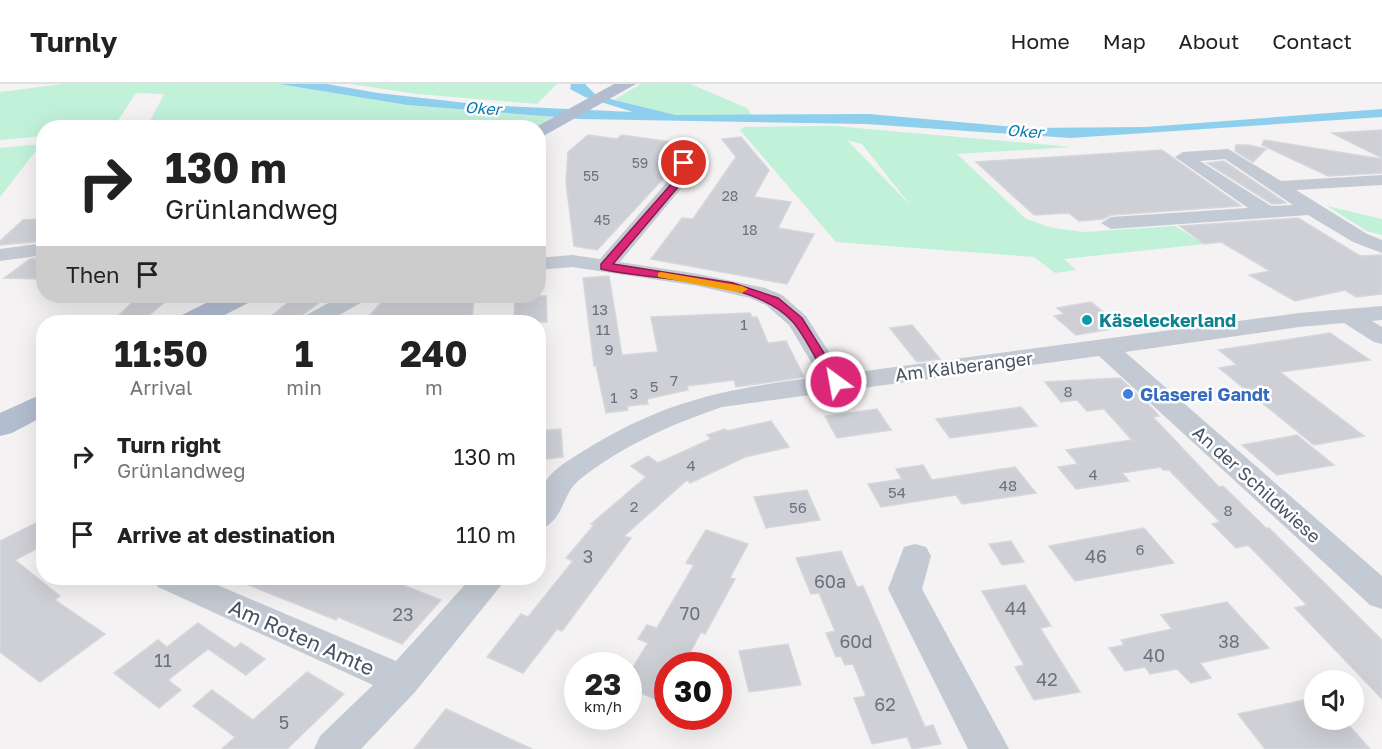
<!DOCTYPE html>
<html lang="en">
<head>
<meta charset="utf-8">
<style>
	body { margin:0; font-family:"Golos Text",sans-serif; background:#f2f2f2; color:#222; height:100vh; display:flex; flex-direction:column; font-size:22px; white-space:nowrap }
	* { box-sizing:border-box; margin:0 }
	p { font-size:20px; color:#767676 }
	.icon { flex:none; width:33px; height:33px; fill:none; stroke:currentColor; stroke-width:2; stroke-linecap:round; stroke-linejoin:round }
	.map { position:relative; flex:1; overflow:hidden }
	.sheet { position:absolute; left:36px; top:231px; width:510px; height:270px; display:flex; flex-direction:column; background:#fff; border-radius:24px; box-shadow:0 6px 24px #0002 }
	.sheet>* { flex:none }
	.hud { position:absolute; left:36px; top:36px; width:510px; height:183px; border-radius:24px; box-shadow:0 6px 24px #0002; background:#fff; color:#222; overflow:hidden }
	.buttons { position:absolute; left:1304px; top:586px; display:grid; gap:12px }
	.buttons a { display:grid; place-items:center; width:60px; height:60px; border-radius:50%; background:#fff; box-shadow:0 6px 24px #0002; font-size:30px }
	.speed { position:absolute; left:564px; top:568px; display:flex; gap:12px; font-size:30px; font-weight:700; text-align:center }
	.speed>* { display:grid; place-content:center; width:78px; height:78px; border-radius:50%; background:#fff; box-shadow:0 6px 24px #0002; line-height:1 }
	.speed small { font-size:15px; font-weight:400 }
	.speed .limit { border:9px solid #d22; background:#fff; color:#111 }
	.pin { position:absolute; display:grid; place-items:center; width:51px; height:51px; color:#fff; margin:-26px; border:3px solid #fff; border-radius:50%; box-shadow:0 2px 6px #0007 }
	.me { position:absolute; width:66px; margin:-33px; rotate:328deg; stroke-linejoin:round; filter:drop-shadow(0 0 4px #0008) }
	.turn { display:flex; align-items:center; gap:21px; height:126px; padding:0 30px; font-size:27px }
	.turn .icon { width:78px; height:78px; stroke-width:2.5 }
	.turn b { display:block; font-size:42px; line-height:51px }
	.then { display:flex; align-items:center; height:57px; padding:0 30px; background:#0003; gap:12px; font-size:22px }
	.eta { display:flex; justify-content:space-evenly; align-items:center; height:102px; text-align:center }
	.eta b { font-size:36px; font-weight:700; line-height:42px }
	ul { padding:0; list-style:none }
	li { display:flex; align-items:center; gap:18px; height:78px; padding:0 30px }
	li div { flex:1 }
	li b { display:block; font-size:22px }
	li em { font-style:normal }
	header { display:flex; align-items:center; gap:36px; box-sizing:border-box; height:84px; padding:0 30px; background:#fff; border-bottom:2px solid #e0e0e0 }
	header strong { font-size:28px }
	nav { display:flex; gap:33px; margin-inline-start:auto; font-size:21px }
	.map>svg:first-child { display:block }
	.green { fill:#c1f1d9; fill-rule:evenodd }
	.water { fill:#8ecfee }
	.building { fill:#ced0d6; stroke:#d6d7dd; stroke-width:1.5 }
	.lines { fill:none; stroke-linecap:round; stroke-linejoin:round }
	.minor { fill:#c3cad3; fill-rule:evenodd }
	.major { fill:#b2bdd0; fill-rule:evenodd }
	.route { fill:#db2777; stroke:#8e194d; stroke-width:1.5 }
	.slow { fill:#f59e0b }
	.culture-dot { fill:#0f9aa8; stroke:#fff; stroke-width:2 }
	.shop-dot { fill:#3f7fe0; stroke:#fff; stroke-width:2 }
	.labels { text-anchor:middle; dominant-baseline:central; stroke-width:5; stroke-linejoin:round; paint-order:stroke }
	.far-number-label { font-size:14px; fill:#6a727e }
	.number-label { font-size:15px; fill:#6a727e }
	.far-water-label { font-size:16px; font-style:italic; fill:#0b7bb1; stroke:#fff }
	.culture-label { font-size:18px; font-weight:bold; fill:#0d838f; stroke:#fff; text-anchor:start }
	.street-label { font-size:18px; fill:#495260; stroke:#fff }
	.shop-label { font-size:18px; font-weight:bold; fill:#366cbe; stroke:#fff; text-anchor:start }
	.near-number-label { font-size:18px; fill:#6a727e }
	.near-street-label { font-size:21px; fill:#495260; stroke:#fff }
</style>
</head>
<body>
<header>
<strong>Turnly</strong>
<nav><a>Home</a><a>Map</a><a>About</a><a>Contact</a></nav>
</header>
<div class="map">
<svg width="1382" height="665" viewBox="0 0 1382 665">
	<rect width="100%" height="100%" fill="#f4f2f2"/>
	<!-- green -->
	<g class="green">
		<polygon points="63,0 279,0 407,21 553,33 534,44 147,43 164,10 136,9 114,43 44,44 43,52 0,56 0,8"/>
		<polygon points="350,0 557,0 537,20 417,10"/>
		<polygon points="641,0 690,0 747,24 752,32 676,31 614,16"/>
		<path d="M 834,42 L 1072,63 L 957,70 L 1026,135 L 1053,144 L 1084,148 L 1175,142 L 1204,160 L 1064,175 L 1076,186 L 1055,189 L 1034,173 L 836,158 L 740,46 L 744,43 ZM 847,56 L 862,60 L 911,122 Z"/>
		<polygon points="41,60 0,113 0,64"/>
		<polygon points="1327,122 1382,135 1382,151 1367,147"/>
	</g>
	<!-- water -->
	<polygon class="water" points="279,0 327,0 378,9 484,21 633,28 585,13 570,5 571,0 585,0 595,10 614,16 676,31 869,30 1026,44 1146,43 1382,25 1382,33 1070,54 866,40 580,35 407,21"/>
	<!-- building -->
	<g class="building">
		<polygon points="1382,46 1382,74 1332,49"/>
		<polygon points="588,51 617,55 622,51 694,61 688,68 678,63 669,68 673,84 597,166 574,162 566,98 568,68"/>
		<polygon points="741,53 769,86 754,113 791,118 778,144 814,150 787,200 651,175 682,134 693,135 736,73 722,55"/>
		<polygon points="1264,56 1382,75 1382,89 1328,92 1262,61"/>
		<polygon points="1236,61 1248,61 1266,65 1253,78 1235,67"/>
		<polygon points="1162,66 1241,122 1111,131 1103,135 1079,137 1069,129 1034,131 976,78"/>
		<polygon points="1224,77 1286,119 1272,120 1207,79"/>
		<polygon points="1298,134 1360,172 1382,171 1382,210 1356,213 1345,206 1295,217 1249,191 1270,187 1221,158 1204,160 1180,142"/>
		<polygon points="44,135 44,157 0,161 0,157 23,136"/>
		<polygon points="44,173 44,195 4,194 30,175"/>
		<polygon points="609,192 622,271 658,268 651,233 750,229 752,233 757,233 768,259 786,257 804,293 736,303 734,296 687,302 688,306 647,315 648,320 627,322 628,326 606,329 596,282 594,282 583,194"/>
		<polygon points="139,212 172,212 141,238 114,236"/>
		<polygon points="296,212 328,212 301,232 297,238 264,238"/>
		<polygon points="387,212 474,212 472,238 364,238"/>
		<polygon points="515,212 546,212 547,238 514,238"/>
		<polygon points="1091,218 1120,241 1108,243 1111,245 1076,251 1054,232 1064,230 1057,224"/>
		<polygon points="912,241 927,259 940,275 917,278 890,244"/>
		<polygon points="1330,249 1370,276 1280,288 1364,352 1314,361 1219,284 1237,281 1219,266"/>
		<polygon points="1120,294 1153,325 1159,332 1153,333 1219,403 1223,402 1266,444 1269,444 1382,556 1382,615 1295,524 1307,521 1248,461 1236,464 1212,440 1220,438 1169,386 1163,386 1161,383 1122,389 1129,397 1076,405 1058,383 1078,380 1066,366 1132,356 1104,325 1087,327 1077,316 1061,318 1045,298"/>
		<polygon points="1021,323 1037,342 950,354 936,335"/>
		<polygon points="877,325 891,346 837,354 825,332"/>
		<polygon points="771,337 789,363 745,373 690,399 687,396 624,452 631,454 562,547 557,545 523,589 487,573 521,530 528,533 573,477 566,474 594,441 591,440 646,393 631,382 648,372 658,379 711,355 707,351 725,345 727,347"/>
		<polygon points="561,345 563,373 538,376 538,347"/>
		<polygon points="1297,351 1334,381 1277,391 1242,361"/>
		<polygon points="923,381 932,396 1015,383 1036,409 962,420 956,411 881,423 868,400 902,395 896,385"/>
		<polygon points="807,406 820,436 766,444 754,413"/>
		<polygon points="44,435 44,461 15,476 60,512 55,516 105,550 40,598 0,568 0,457"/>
		<polygon points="1144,444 1174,479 1075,497 1049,462"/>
		<polygon points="706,446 748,460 730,494 735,495 705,550 701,548 683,582 668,582 668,620 628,604 628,591 648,559 638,555 647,541 657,544 694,481 686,479"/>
		<polygon points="1011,457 1024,478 1002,481 989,460"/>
		<polygon points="841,467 857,503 863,502 925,643 933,641 941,660 912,665 907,653 872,660 854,614 866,612 853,580 845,581 841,572 836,573 826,549 835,547 819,509 811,510 796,474"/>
		<polygon points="231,494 385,494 441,516 402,560 338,533 336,536"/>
		<polygon points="1025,501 1051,542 1040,544 1080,608 1034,616 1015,583 1024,581 982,507"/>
		<polygon points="1227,518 1269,564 1200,579 1211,594 1191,599 1177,585 1150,590 1145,583 1125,587 1109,564 1124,561 1121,556 1172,545 1161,531"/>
		<polygon points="198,539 235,564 241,559 265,575 246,591 208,565 168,596 181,606 159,624 114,589 158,556 167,563"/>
		<polygon points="788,560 801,601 749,608 739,567"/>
		<polygon points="307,588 344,610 287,665 222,665 235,653 193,622 212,606 253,636"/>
		<polygon points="1314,614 1314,636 1344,636 1370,665 1265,665 1238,630"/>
		<polygon points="446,625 532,665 414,665"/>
	</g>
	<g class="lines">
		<!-- minor -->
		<g class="minor">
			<path d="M 678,65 L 684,66 L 693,79 L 693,90 L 620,178 L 698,190 L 765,204 L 782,211 L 806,232 L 843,290 L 1299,229 L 1382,222 L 1382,236 L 1372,237 L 1382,243 L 1382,260 L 1374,258 L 1344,239 L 1299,243 L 1125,268 L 1382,492 L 1382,525 L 1370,521 L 1099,272 L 722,323 C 670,341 621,362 578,397 C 561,412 564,438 538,446 C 538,436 536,423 538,414 C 544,389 566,378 585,366 C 665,316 728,304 820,293 L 789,241 L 766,221 L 750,214 L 698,202 L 572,183 L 538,186 L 538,174 L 572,171 L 600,175 L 675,89 L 675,79 L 670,70 Z"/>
			<path d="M 1228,65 L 1281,97 L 1382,91 L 1382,101 L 1296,106 L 1367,150 L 1382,156 L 1382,169 L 1353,158 L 1308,131 L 1111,145 L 1101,139 L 1111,133 L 1248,124 L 1175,73 L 1183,68 ZM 1225,75 L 1293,121 L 1271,122 L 1200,77 Z"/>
			<polygon points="44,159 44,171 0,177 0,165"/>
			<polygon points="341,212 367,212 364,217 327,238 299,238 303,233"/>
			<polygon points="915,460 926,463 931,472 922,505 1009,665 968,665 888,505 904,463"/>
			<polygon points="154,494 201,494 396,577 471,494 507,494 415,608 361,665 314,665 320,652 373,601 158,503"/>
		</g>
		<!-- major -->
		<g class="major">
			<polygon points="614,0 636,0 538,55 538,44 534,44"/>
			<polygon points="220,212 254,212 250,218 211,238 176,238 180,232"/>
			<polygon points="44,309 44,332 12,349 0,352 0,329"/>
		</g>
	</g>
	<!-- route -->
	<path class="route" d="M 684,76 L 688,79 L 689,90 L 613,180 L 733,199 L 778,214 L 802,234 L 842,298 L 840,301 L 831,301 C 818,281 808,256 793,238 C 752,193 658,198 601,185 L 601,180 L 680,90 L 679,79 Z"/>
	<!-- slow -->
	<polygon class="slow" points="661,188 742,202 748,205 742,209 658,193 658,189"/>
	<!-- markers -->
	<circle class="culture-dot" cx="1087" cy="236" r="6"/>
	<circle class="shop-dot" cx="1128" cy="310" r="6"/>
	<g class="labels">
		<!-- far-number labels -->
		<g class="far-number-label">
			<text x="640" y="78">59</text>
			<text x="591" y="91">55</text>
			<text x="730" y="111">28</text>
			<text x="602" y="135">45</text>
			<text x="750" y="145">18</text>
		</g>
		<!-- number labels -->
		<g class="number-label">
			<text x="600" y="225">13</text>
			<text x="744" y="240">1</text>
			<text x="603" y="245">11</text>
			<text x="609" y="265">9</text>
			<text x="674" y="296">7</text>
			<text x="654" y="302">5</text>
			<text x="1068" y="307">8</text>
			<text x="634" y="309">3</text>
			<text x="614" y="313">1</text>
			<text x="691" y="381">4</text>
			<text x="1093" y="390">4</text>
			<text x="1008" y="401">48</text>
			<text x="897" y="408">54</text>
			<text x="634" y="422">2</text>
			<text x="798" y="423">56</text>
			<text x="1228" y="426">8</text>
			<text x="1140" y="465">6</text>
		</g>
		<!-- far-water labels -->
		<g class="far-water-label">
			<text transform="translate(483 24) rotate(4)">Oker</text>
			<text transform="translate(1025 47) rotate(4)">Oker</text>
		</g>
		<!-- culture labels -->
		<g class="culture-label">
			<text x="1099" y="236">Käseleckerland</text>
		</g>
		<!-- street labels -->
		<g class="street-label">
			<text transform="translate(964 282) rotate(-7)">Am Kälberanger</text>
			<text transform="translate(1257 400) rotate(42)">An der Schildwiese</text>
		</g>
		<!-- shop labels -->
		<g class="shop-label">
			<text x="1140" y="310">Glaserei Gandt</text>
		</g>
		<!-- near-number labels -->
		<g class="near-number-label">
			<text x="588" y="472">3</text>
			<text x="1096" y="472">46</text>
			<text x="830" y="497">60a</text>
			<text x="1016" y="524">44</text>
			<text x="690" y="529">70</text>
			<text x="403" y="530">23</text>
			<text x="856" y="557">60d</text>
			<text x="1229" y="557">38</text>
			<text x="1154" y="571">40</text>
			<text x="163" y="576">11</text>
			<text x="1047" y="595">42</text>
			<text x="885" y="620">62</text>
			<text x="284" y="638">5</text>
		</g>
		<!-- near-street labels -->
		<g class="near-street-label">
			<text transform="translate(302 553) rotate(24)">Am Roten Amte</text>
		</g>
	</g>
</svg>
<div class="buttons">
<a><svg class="icon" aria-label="sound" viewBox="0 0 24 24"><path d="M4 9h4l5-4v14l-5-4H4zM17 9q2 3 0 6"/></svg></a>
</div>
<div class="speed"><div>23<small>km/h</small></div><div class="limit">30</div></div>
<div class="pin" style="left:684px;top:79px;background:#d93025"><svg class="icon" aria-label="arrive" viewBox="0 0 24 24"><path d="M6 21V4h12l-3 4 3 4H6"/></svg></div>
<svg class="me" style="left:836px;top:298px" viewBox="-20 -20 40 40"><circle r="17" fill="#db2777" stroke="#fff" stroke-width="3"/><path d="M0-11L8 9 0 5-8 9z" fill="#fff"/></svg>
<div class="hud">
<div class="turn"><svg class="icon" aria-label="right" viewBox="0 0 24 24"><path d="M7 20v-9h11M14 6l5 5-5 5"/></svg><div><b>130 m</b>Grünlandweg</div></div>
<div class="then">Then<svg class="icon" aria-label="arrive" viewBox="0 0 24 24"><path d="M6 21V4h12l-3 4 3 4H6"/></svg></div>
</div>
<section class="sheet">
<div class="eta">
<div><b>11:50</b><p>Arrival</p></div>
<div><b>1</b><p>min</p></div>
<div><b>240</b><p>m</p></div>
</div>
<ul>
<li><svg class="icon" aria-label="right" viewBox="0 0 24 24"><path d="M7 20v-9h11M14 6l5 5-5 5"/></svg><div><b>Turn right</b><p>Grünlandweg</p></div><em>130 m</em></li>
<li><svg class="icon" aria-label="arrive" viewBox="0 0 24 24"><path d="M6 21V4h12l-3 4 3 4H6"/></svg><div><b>Arrive at destination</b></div><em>110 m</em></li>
</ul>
</section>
</div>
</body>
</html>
